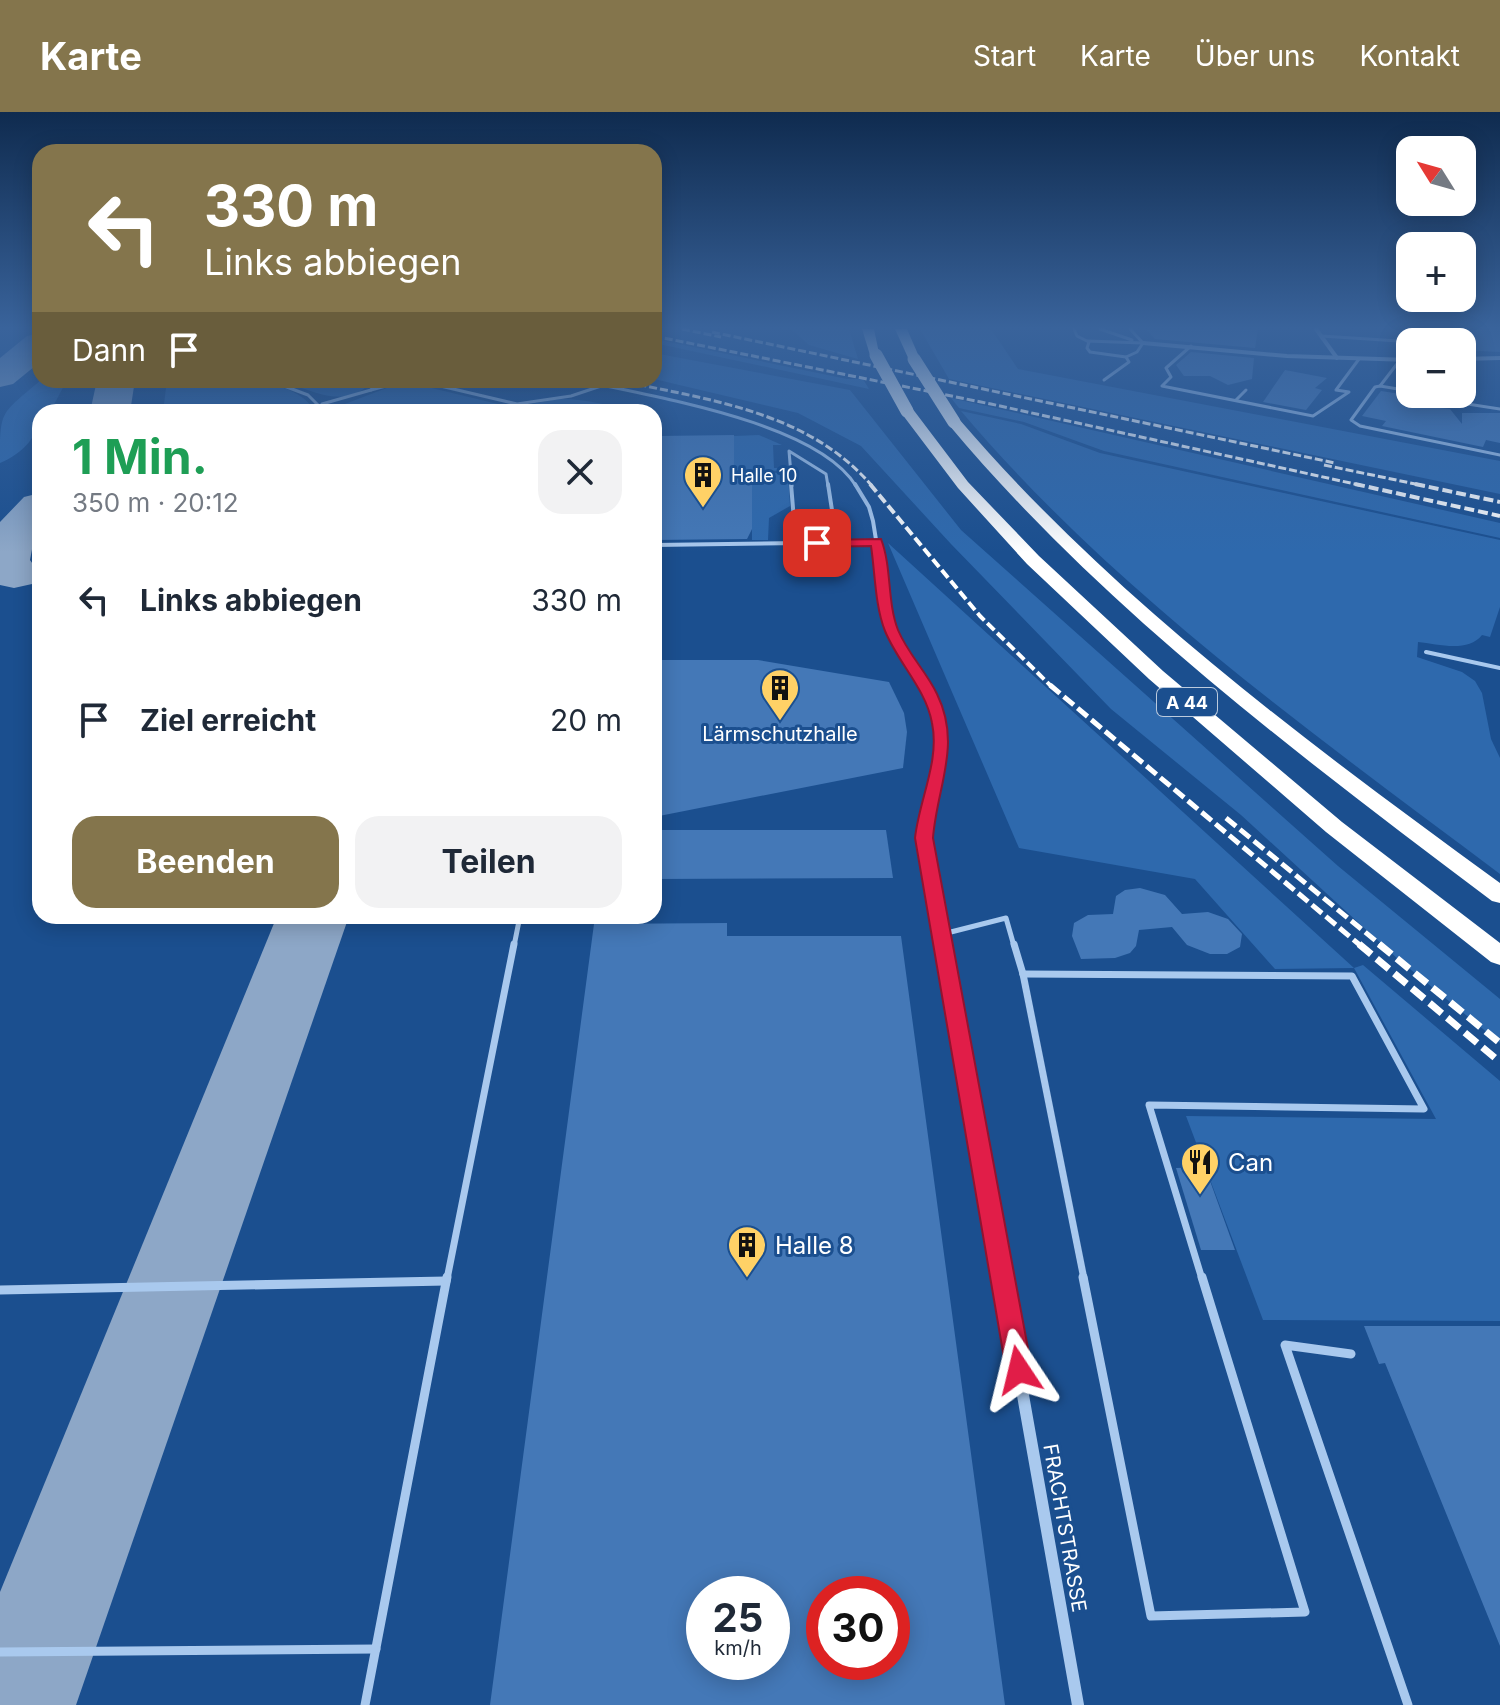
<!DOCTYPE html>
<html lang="de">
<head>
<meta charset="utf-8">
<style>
	body { margin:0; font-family:Inter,sans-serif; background:#f2f2f3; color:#1f2937; height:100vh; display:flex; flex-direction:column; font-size:30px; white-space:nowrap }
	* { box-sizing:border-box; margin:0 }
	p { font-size:26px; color:#747a83 }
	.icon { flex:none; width:44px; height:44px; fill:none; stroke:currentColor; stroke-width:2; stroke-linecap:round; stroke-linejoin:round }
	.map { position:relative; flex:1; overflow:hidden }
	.side { position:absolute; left:32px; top:292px; width:630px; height:520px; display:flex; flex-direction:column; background:#fff; border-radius:24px; box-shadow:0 4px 20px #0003 }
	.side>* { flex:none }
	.top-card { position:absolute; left:32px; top:32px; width:630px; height:244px; border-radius:24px; box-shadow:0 4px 20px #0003; background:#84754c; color:#fff; overflow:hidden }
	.needle { width:52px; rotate:307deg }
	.controls { position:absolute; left:1396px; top:24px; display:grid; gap:16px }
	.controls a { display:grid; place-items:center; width:80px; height:80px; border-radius:16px; background:#fff; box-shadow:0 4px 20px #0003; font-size:40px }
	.speed { position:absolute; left:686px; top:1464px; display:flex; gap:16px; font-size:40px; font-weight:700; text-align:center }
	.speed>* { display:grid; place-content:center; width:104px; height:104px; border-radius:50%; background:#fff; box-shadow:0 4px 20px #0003; line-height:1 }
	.speed small { font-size:20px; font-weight:400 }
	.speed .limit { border:12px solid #d22; background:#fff; color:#111 }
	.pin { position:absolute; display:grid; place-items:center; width:68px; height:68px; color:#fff; margin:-34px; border-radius:16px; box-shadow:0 4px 12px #0006 }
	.me { position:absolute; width:88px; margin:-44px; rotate:350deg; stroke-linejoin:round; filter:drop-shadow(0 0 6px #0008) }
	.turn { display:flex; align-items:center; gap:28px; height:168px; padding:0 40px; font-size:36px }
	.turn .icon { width:104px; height:104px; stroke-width:2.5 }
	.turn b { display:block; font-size:56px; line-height:68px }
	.then { display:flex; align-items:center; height:76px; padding:0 40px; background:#0003; gap:16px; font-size:30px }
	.round { display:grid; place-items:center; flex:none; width:84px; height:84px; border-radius:24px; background:#f2f2f3 }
	.head { display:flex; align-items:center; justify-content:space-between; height:136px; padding:0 40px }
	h1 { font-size:48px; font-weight:700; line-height:60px; color:#1e9e55 }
	.primary-button { display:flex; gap:16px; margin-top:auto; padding:16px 40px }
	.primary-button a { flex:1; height:92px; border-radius:24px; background:#84754c; color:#fff; font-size:32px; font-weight:700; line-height:92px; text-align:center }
	.primary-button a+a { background:#f2f2f3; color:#1f2937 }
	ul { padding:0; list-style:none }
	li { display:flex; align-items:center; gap:24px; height:120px; padding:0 40px }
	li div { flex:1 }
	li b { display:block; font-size:30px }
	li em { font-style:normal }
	header { display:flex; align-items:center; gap:48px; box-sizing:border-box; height:112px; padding:0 40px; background:#84754c; color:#fff }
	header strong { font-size:38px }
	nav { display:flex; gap:44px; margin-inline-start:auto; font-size:28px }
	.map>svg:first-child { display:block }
	.green { fill:#2e69ad }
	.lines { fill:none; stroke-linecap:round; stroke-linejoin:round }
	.taxiway { fill:#8da7c7; fill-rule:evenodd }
	.building { fill:#4478b7; fill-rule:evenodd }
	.service-far4 { stroke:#a9c9ee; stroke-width:3 }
	.service-far3 { stroke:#a9c9ee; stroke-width:4 }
	.service-far2 { stroke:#a9c9ee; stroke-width:5 }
	.service-far1 { stroke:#a9c9ee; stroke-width:7 }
	.service { stroke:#a9c9ee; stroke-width:9 }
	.minor-far3 { stroke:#a9c9ee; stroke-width:4 }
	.minor-far2 { stroke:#a9c9ee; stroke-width:7 }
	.minor-far1 { stroke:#a9c9ee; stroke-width:9 }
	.minor { stroke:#a9c9ee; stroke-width:12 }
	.motorway { fill:#fff; fill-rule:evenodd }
	.rail-far3 { stroke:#fff; stroke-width:3; stroke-dasharray:8 3; stroke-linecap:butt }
	.rail-far2 { stroke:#fff; stroke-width:4; stroke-dasharray:10 4; stroke-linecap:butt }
	.rail-far1 { stroke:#fff; stroke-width:5; stroke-dasharray:13 5; stroke-linecap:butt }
	.rail { stroke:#fff; stroke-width:7; stroke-dasharray:16 7; stroke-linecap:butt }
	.motorway-bridge { stroke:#fff; stroke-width:13 }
	.route { fill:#e11d48; stroke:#92132f; stroke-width:2 }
	.labels { text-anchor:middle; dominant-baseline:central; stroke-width:6; stroke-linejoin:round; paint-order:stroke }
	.far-poi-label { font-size:18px; fill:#fff; stroke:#1b4f8f; text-anchor:start }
	.shield { fill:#1b4f8f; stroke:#bbcadd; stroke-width:2 }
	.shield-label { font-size:18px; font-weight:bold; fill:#fff }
	.poi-label { font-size:20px; fill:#fff; stroke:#1b4f8f }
	.street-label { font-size:20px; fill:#fff; stroke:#1b4f8f }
	.near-poi-label { font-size:24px; fill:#fff; stroke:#1b4f8f; text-anchor:start }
</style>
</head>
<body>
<header>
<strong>Karte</strong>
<nav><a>Start</a><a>Karte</a><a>Über uns</a><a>Kontakt</a></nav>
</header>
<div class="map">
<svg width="1500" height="1593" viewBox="0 0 1500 1593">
	<rect width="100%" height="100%" fill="#1b4f8f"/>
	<!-- green -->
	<g class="green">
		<polygon points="791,217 849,217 858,247 809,233"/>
		<polygon points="920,217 991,217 1018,257 1500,349 1500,382 949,267"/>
		<polygon points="654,227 847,267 863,267 869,277 654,231"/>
		<polygon points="654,241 850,278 961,418 1338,754 1500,887 1500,931 1399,848 1241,703 1111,597 951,432 861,334 798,301 654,267"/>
		<path d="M 41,268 L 67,268 L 50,300 L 40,300 C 40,324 22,342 0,351 C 0,297 0,303 41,268 Z"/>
		<path d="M 167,268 C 206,268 293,259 315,300 L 163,300 Z"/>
		<path d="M 281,268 L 351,268 L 368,273 C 344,298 307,277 281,268 Z"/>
		<path d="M 411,271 L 506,294 C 526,296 542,288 562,287 C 587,287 611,294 636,300 L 336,300 L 337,295 L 392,274 Z"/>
		<polygon points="951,286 1500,411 1500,426 1104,339 1024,310 959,296"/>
		<path d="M 961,299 L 1021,312 L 1100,341 L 1500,428 L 1500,495 L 1490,525 L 1482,523 C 1468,541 1438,532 1418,530 L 1417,545 L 1462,560 L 1475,569 L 1482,581 L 1491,627 L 1500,646 L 1500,762 C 1311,620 1115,481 961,299 Z"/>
		<polygon points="759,323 782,333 773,333 774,356 788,356 788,359 734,358 734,324"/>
		<polygon points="742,361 788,361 790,394 769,406 768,428 752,428 752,367 738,366"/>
		<polygon points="888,431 1354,856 1363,853 1500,969 1500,1209 1263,1208 1186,1004 1436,1007 1354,856 1275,857 1195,767 1019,736"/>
	</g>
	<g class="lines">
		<!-- taxiway -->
		<g class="taxiway">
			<polygon points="40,221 40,250 13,272 0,275 0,246 27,224"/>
			<polygon points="97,268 135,268 130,300 90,300"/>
			<polygon points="40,381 40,424 33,432 30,448 39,461 32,472 14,476 0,473 0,410 24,385"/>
			<polygon points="277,804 349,804 76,1593 0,1593 0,1480"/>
		</g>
	</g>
	<!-- building -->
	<g class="building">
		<polygon points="1146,217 1258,217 1255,236 1155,227"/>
		<polygon points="1462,217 1500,217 1500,240 1462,238"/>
		<polygon points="1191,240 1254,246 1252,267 1228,273 1210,264 1184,264 1176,253"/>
		<polygon points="1285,258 1327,266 1315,276 1322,278 1306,298 1263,290"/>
		<polygon points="1381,279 1407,283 1431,295 1450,297 1462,312 1462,301 1500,301 1500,331 1486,328 1483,335 1382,314 1386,309 1362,304"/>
		<polygon points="734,323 734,366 752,366 752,417 747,427 654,428 654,350 658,324"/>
		<polygon points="654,548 758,548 889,570 904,601 907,620 903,656 654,705"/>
		<polygon points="654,718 886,718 893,766 654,767"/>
		<polygon points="1140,776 1165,783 1182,802 1208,800 1228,807 1242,822 1240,835 1227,842 1210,842 1187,833 1172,815 1139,818 1136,834 1130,841 1115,846 1081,847 1072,824 1074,811 1088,803 1113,802 1116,784 1125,778"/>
		<path d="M 727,811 L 727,824 L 901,824 L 1005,1593 L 490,1593 L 594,812 ZM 704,1482 L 772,1482 L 772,1550 L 704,1550 ZM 824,1482 L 892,1482 L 892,1550 L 824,1550 Z"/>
		<polygon points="1205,1055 1235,1138 1201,1138 1176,1056"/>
		<polygon points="1364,1214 1500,1214 1500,1534 1385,1251 1379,1252"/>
	</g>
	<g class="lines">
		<!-- service-far4 -->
		<g class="service-far4">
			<polyline points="1074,217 1077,224 1089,230 1087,236 1090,240 1126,245"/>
			<polyline points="1100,217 1132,228"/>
			<polyline points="1130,217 1143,231"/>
			<polyline points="1322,224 1414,230"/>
			<polyline points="1088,229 1143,231"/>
			<polyline points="1191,234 1166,256 1171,265 1162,274 1313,304 1349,280 1336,278 1359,247"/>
			<polyline points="1400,248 1380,274 1410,279"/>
			<polyline points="268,268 308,283 325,300"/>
			<polyline points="415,268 517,292 571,284 601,274"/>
			<polyline points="1104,268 1129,250 1126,245 1137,240 1143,231"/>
			<path d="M 583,269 C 653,285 817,310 856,374"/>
			<polyline points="1380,274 1375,275 1351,308 1360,314 1500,343"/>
			<polyline points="371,278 408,268"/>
			<polyline points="1419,282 1422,285 1500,297"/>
			<polyline points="1236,288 1246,278"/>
			<polyline points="322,292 371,278 375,272 364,268"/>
			<polyline points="792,374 789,339 826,362 828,374"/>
		</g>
		<!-- service-far3 -->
		<g class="service-far3">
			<polyline points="791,372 796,432"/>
			<polyline points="828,372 837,431"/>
			<polyline points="855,372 869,395 873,409 890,515 926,575"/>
			<polyline points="654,433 877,430"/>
			<polyline points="1426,540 1500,556"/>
		</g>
		<!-- service-far2 -->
		<g class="service-far2">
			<path d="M 924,726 C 931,672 951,626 925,573"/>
			<polyline points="943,822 1006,806 1014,834"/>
			<polyline points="514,834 520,804"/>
		</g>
		<!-- service-far1 -->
		<g class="service-far1">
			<polyline points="1014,832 1023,862"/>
			<polyline points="1023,862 1352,864 1424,997 1149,993 1202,1167"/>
			<polyline points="1023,862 1084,1167"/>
			<polyline points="447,1167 514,832"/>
		</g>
		<!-- service -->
		<g class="service">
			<polyline points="1083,1165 1151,1504 1305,1500 1202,1165"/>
			<polyline points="0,1178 446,1169"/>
			<polyline points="1351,1242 1285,1233 1408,1593"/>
			<polyline points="0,1540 376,1537"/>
			<polyline points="365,1593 447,1165"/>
		</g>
		<!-- minor-far3 -->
		<g class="minor-far3">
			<polyline points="1316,217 1337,246"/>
			<polyline points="1143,231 1287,244 1410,248"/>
			<polyline points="1462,247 1500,246"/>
			<polyline points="573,268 583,269"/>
		</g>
		<!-- minor-far2 -->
		<polyline class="minor-far2" points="924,726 943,834"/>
		<!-- minor-far1 -->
		<polyline class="minor-far1" points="943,832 1002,1167"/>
		<!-- minor -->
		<polyline class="minor" points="1002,1165 1078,1593"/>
		<!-- motorway -->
		<g class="motorway">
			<polygon points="862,217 874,217 880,246 870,243"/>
			<polygon points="895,217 907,217 920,247 918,250 910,250"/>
			<polygon points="902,296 912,296 968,370 1039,444 1163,559 1342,710 1500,831 1500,853 1491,850 1326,720 1149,567 1027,452 958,376 902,302"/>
			<path d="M 949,307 L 959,307 C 1113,487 1309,632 1500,771 L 1500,791 L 1492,789 C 1301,645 1103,497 949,313 Z"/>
		</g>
		<!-- rail-far3 -->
		<g class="rail-far3">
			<polyline points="682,217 721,225"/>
			<polyline points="712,220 1335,351"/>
			<polyline points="654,224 991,292 1364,374"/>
			<path d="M 617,268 C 708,288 808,299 872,374"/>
			<polyline points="1324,353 1425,374"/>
		</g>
		<!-- rail-far2 -->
		<g class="rail-far2">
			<polyline points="870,372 980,504 1052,575"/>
			<polyline points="1355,372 1500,404"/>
			<polyline points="1415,372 1500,390"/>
		</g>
		<!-- rail-far1 -->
		<g class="rail-far1">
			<polyline points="1050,573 1361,834"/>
			<polyline points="1226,706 1382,834"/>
		</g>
		<!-- rail -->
		<g class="rail">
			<polyline points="1359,832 1500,950"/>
			<polyline points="1379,832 1500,931"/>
		</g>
		<!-- motorway-bridge -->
		<g class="motorway-bridge">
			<polyline points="876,243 907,299"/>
			<polyline points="914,247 954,310"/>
		</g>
	</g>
	<!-- sky -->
	<linearGradient id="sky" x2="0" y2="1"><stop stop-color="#0f2b4f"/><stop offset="0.49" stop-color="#39639b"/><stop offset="1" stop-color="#39639b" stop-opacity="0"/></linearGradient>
	<rect width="1500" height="440" fill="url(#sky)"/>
	<!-- route -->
	<path class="route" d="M 881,427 C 892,455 887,490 898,518 C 908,542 926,559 937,582 C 962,633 937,674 933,726 L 1032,1258 L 1028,1267 L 1019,1270 L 1010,1267 L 1006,1258 L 915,726 C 919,688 940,649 932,611 C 926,577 898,551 885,519 C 875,494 875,460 871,434 L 817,435 L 810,431 L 817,428 Z"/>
	<!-- icons -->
	<defs>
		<g id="building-pin" transform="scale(2)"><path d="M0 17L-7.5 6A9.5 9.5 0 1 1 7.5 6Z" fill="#ffd166" stroke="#1b4f8f"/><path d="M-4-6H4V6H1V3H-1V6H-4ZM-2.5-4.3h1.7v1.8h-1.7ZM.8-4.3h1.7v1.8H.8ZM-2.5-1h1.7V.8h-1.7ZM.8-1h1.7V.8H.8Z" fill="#111"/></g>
		<g id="restaurant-pin" transform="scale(2)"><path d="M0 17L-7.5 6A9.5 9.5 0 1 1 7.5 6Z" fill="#ffd166" stroke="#1b4f8f"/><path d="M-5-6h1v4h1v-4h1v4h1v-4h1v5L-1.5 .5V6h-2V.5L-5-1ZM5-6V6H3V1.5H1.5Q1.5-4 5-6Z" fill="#111"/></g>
	</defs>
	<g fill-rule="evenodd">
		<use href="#building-pin" x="703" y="363"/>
		<use href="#building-pin" x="780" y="576"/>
		<use href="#restaurant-pin" x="1200" y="1050"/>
		<use href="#building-pin" x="747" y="1133"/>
	</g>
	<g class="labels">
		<!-- far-poi labels -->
		<g class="far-poi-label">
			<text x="731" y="363">Halle 10</text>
		</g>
		<!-- shield labels -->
		<rect class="shield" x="1157" y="576" width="60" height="28" rx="6"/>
		<g class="shield-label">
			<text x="1187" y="590">A 44</text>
		</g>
		<!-- poi labels -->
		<g class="poi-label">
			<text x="780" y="622">Lärmschutzhalle</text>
		</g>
		<!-- street labels -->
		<g class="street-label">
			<text transform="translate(1065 1416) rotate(80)">FRACHTSTRASSE</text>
		</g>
		<!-- near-poi labels -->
		<g class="near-poi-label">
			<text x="1228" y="1050">Can</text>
			<text x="775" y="1133">Halle 8</text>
		</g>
	</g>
</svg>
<div class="controls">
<a><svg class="needle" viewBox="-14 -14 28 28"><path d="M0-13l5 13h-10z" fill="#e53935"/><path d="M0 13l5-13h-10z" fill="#747a83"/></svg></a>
<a>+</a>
<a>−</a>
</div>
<div class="speed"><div>25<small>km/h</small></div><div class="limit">30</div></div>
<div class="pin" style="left:817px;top:431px;background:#d93025"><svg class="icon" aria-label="arrive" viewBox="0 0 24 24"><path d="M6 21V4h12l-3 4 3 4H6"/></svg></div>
<svg class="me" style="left:1019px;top:1258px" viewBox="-20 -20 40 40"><path d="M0-17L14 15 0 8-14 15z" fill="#e11d48" stroke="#fff" stroke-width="4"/></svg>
<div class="top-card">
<div class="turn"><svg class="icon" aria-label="left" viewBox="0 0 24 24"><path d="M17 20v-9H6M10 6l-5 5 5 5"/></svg><div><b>330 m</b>Links abbiegen</div></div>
<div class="then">Dann<svg class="icon" aria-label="arrive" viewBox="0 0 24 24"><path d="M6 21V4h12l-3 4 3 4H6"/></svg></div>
</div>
<section class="side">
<div class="head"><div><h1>1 Min.</h1><p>350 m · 20:12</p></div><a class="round"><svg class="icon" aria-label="close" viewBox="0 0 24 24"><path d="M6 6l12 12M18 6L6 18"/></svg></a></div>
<ul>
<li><svg class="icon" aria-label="left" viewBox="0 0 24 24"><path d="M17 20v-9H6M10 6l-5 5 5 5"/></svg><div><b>Links abbiegen</b></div><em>330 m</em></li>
<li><svg class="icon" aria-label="arrive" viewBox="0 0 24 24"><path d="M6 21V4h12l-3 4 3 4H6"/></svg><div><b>Ziel erreicht</b></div><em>20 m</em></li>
</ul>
<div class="primary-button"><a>Beenden</a><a>Teilen</a></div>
</section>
</div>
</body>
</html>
